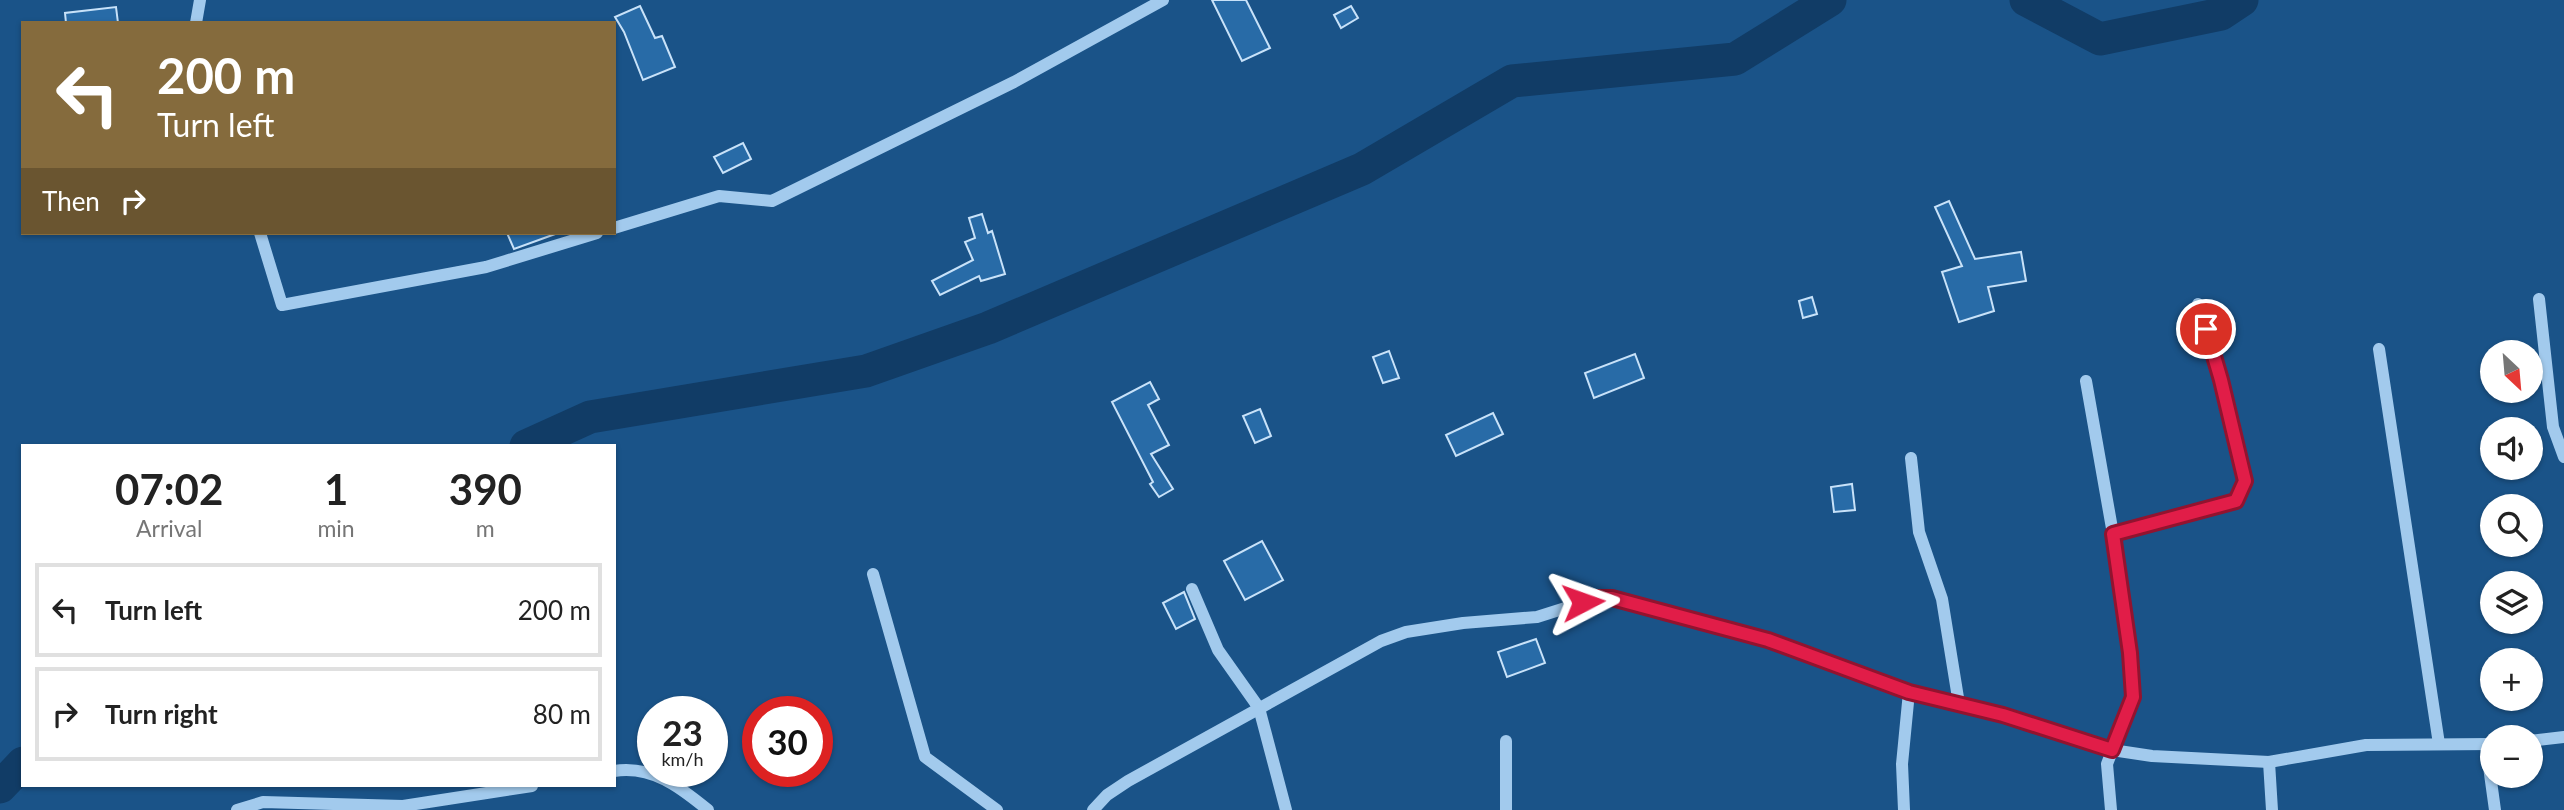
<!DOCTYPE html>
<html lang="en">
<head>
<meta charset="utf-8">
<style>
	body { margin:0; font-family:Lato,sans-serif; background:#f6f6f6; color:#222; height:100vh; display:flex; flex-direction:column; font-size:26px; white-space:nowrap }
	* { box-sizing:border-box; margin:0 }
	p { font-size:23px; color:#767676 }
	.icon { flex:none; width:38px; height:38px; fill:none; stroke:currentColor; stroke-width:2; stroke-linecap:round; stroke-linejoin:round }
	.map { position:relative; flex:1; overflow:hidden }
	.drawer { position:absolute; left:21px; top:444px; width:595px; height:343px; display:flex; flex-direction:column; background:#fff; border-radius:0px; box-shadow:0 2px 5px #0004 }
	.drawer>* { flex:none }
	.banner { position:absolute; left:21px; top:21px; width:595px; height:214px; border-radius:0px; box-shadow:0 2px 5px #0004; background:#856b3d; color:#fff; overflow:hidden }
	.needle { width:46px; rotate:154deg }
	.controls { position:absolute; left:2480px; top:340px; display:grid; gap:14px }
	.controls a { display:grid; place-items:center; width:63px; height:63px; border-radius:50%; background:#fff; box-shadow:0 2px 5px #0004; font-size:35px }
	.speed { position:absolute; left:637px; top:696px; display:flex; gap:14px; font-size:35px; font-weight:700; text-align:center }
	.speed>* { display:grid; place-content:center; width:91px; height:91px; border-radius:50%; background:#fff; box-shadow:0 2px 5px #0004; line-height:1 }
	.speed small { font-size:18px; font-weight:400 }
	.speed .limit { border:10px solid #d22; background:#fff; color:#111 }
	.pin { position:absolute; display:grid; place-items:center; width:60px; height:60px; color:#fff; margin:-30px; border:4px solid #fff; border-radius:50%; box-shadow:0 2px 7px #0007 }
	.me { position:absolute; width:77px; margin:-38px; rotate:86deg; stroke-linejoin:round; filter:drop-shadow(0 0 5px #0008) }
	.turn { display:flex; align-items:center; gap:24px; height:147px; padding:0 21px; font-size:32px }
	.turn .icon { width:91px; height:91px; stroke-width:2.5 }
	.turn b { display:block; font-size:49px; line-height:60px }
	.then { display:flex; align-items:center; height:66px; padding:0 21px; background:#0003; gap:14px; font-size:26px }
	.eta { display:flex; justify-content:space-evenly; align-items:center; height:119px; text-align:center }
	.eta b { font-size:42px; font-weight:700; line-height:49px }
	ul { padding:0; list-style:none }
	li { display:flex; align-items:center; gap:21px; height:94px; margin:0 14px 10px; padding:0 7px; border:4px solid #e0e0e0; border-radius:0px }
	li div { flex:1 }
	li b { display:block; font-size:26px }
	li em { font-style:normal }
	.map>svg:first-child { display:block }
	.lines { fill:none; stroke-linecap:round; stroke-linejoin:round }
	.river { stroke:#113c66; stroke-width:33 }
	.building { fill:#286ba7; stroke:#c8e2f9; stroke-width:2 }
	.minor { stroke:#a2caed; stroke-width:12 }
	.route-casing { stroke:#92132f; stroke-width:18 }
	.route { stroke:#e11d48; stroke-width:12 }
</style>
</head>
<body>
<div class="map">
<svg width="2564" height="810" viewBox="0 0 2564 810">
	<rect width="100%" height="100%" fill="#1a5388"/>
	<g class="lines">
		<!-- river -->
		<g class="river">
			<polyline points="2026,0 2100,39 2221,14 2242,0"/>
			<polyline points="526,446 590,417 866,371 988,328 1362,169 1512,81 1735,59 1830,0"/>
			<polyline points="0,787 23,763"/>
		</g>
	</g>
	<!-- building -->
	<g class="building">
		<polygon points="1212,0 1246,0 1270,48 1242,61"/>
		<polygon points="640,6 655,38 662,36 675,67 643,80 624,32 615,17"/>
		<polygon points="1351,6 1358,18 1341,28 1334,15"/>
		<polygon points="116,7 118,23 66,23 65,13"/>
		<polygon points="743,143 751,159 723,173 714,157"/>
		<polygon points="1949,201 1975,259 2021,252 2026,281 1988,287 1994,311 1959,322 1942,272 1962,266 1935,207"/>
		<polygon points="982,214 988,233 992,231 1005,274 981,281 979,276 940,295 932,281 973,260 965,242 975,238 969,218"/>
		<polygon points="507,233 558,233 514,249"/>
		<polygon points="1812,297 1817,314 1803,318 1799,301"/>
		<polygon points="1389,351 1399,378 1383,383 1373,357"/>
		<polygon points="1635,354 1644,378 1594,398 1585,373"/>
		<polygon points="1150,382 1159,399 1148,405 1169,445 1151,454 1173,489 1159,497 1150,484 1153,482 1112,402"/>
		<polygon points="1260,409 1271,436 1255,443 1243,416"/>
		<polygon points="1493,413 1503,434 1456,456 1446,435"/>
		<polygon points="1852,484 1855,510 1834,512 1831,487"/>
		<polygon points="1262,541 1283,580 1245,600 1224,561"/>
		<polygon points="1184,592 1195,619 1176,629 1163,603"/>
		<polygon points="1536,639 1545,663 1507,677 1498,652"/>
	</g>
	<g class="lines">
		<!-- minor -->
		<g class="minor">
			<polyline points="196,23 200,0"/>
			<polyline points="614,228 719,196 772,201 1014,82 1163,0"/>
			<polyline points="260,233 282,305 486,267 597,233"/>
			<polyline points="2539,299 2553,427 2564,457"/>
			<polyline points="2379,349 2439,744"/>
			<polyline points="2086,381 2113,534 2130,653 2133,697 2107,764 2111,810"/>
			<polyline points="1911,458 1919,532 1942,599 1959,704"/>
			<polyline points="2113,534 2236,501 2245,480 2221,380 2198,304"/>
			<polyline points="873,574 925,757 997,810"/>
			<polyline points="1192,589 1218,650 1259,708 1286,810"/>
			<polyline points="1506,741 1506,810"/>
			<polyline points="2530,741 2564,737"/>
			<polyline points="2486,745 2495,810"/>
			<polyline points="2269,762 2272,810"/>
			<path d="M 614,771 C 652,765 680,787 708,810"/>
			<polyline points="237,810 263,802 403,806 532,786"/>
			<polyline points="1093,810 1107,795 1128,781 1381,641 1406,632 1463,623 1537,617 1597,598 1612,599 1768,640 1909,692 2002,715 2112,750 2152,756 2269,762 2366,745 2492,744"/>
			<polyline points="1904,810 1902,764 1909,692"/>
		</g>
	</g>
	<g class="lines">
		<!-- route casing -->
		<g class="route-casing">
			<polyline id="route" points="1583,602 1597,598 1612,598 1768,640 1909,692 2003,715 2112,750 2133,697 2130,653 2113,534 2236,501 2245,481 2221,380 2206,329"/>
		</g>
		<!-- route -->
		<use href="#route" class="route"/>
	</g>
</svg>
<div class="controls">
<a><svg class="needle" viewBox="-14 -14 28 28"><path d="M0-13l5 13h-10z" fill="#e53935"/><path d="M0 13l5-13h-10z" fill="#767676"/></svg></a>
<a><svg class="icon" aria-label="sound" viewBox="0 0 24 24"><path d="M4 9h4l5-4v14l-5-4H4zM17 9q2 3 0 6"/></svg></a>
<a><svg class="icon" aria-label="search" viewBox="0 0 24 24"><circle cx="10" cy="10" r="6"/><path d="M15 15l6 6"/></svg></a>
<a><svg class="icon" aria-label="layers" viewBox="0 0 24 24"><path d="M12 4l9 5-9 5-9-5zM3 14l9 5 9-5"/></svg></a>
<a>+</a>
<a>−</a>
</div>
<div class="speed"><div>23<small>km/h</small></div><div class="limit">30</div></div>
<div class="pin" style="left:2206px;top:329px;background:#d93025"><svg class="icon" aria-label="arrive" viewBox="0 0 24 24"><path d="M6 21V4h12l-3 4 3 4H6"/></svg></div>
<svg class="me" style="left:1583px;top:602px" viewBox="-20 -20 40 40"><path d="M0-17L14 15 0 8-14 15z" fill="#e11d48" stroke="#fff" stroke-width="4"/></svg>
<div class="banner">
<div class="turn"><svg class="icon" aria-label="left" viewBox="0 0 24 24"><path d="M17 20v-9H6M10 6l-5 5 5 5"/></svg><div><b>200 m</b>Turn left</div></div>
<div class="then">Then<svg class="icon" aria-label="right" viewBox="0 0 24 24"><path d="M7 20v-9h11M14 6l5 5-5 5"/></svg></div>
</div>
<section class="drawer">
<div class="eta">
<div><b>07:02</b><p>Arrival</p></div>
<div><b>1</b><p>min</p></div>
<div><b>390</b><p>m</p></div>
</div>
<ul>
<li><svg class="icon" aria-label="left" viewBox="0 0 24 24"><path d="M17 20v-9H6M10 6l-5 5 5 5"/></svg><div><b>Turn left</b></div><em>200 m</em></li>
<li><svg class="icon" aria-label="right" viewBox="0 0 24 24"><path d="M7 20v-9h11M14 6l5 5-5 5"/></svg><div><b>Turn right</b></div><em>80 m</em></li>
</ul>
</section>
</div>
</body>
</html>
